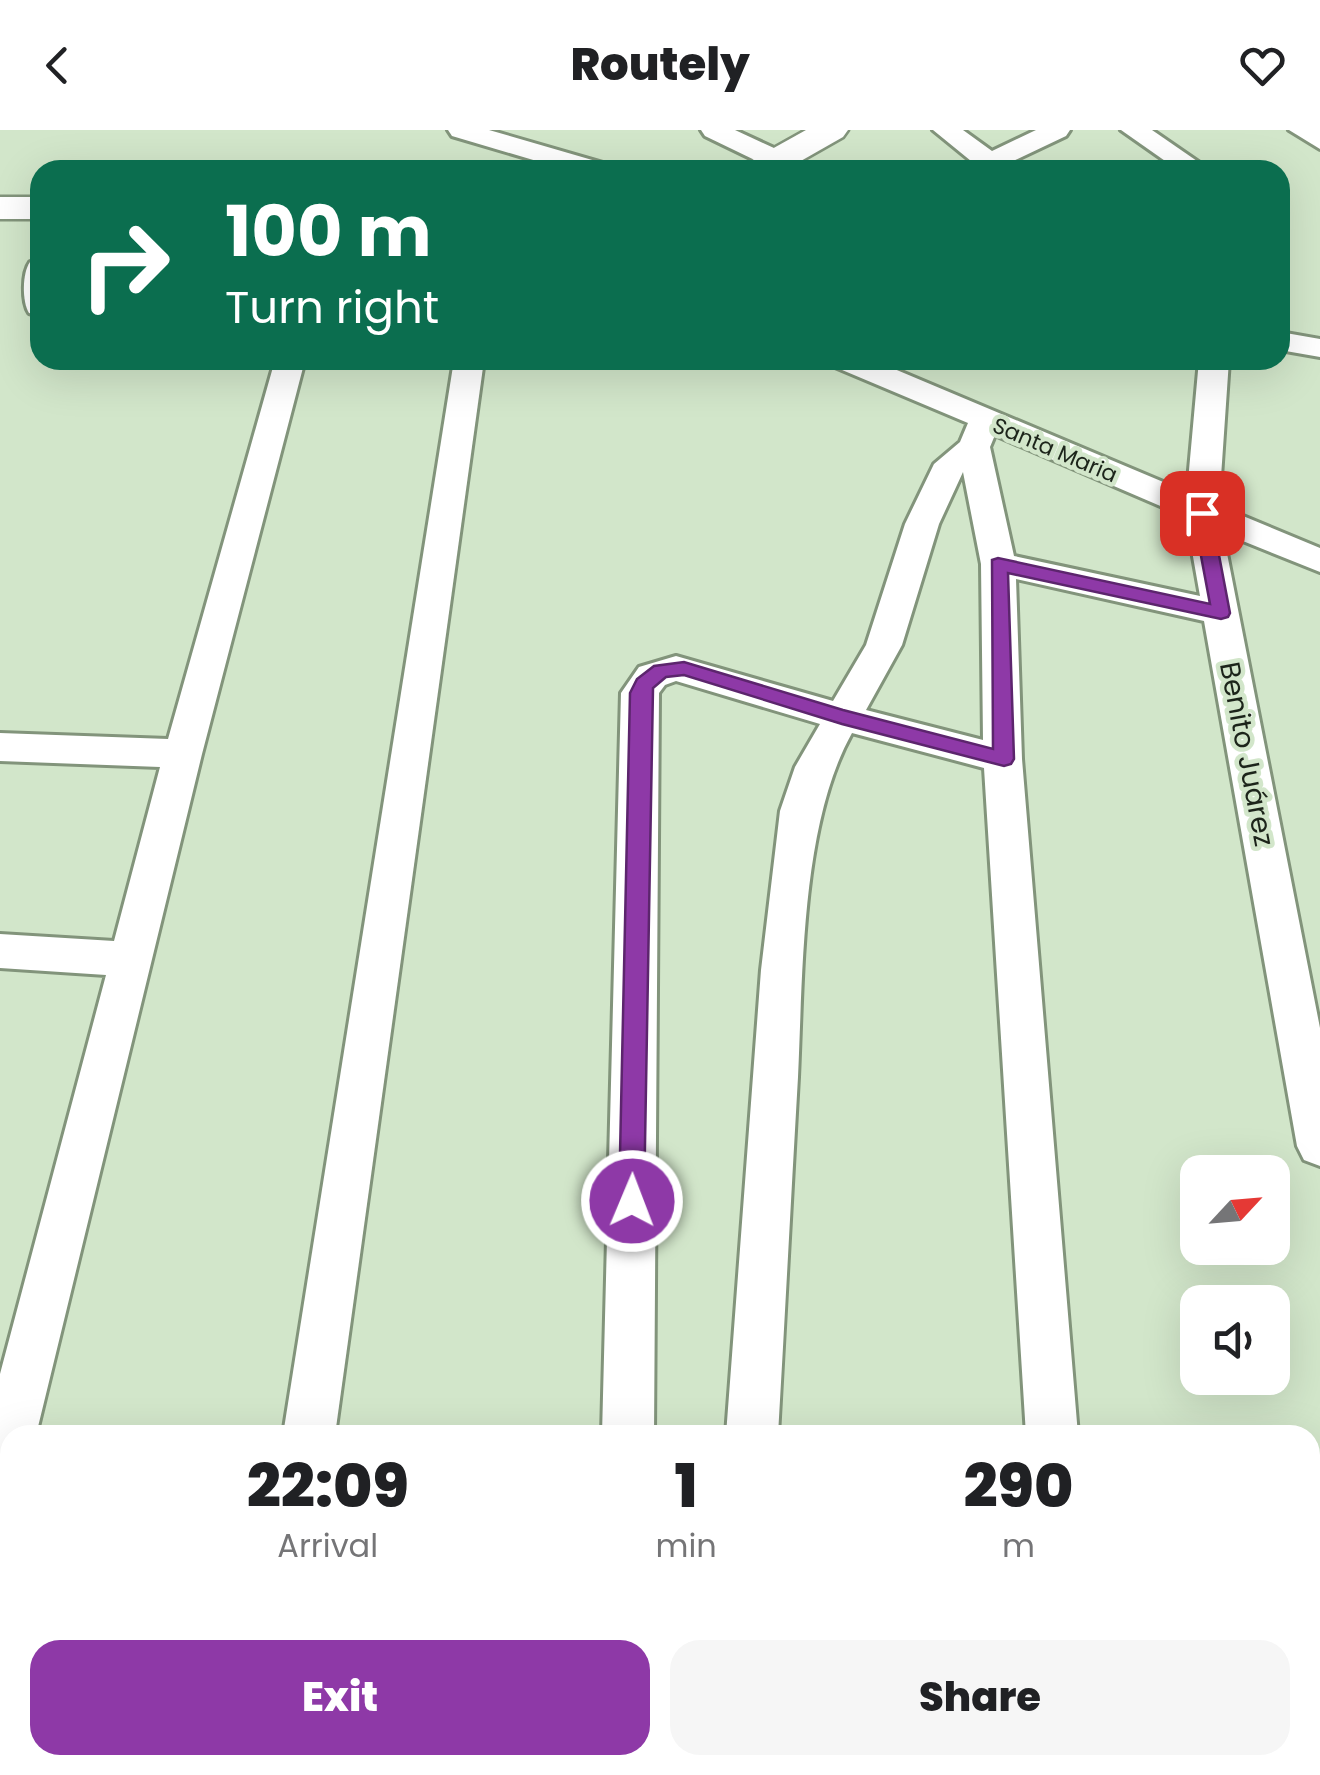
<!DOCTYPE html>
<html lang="en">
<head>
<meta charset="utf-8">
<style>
	body { margin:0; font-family:Poppins,sans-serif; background:#f6f6f6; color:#202124; height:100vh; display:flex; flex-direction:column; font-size:38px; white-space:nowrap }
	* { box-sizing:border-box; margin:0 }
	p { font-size:32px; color:#757577 }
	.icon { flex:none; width:55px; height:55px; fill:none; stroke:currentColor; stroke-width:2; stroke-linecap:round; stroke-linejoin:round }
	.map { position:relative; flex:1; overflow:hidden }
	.details { position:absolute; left:0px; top:1295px; width:1320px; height:350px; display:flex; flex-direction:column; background:#fff; border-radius:30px 30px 0 0; box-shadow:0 10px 40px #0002 }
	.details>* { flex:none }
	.guide { position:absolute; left:30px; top:30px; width:1260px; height:210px; border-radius:30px; box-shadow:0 10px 40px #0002; background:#0b6e4f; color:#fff; overflow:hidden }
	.needle { width:65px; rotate:64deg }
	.fabs { position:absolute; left:1180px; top:1025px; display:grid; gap:20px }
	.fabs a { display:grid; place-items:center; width:110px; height:110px; border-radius:20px; background:#fff; box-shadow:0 10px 40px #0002; font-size:50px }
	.pin { position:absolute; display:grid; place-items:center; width:85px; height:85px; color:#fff; margin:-42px; border-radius:20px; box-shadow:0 5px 15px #0006 }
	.me { position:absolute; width:110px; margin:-55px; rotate:1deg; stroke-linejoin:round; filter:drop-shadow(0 0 8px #0008) }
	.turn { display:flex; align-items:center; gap:35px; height:210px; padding:0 30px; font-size:45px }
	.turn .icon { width:130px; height:130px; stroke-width:2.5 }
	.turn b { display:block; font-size:70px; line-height:85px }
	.eta { display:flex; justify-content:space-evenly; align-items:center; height:170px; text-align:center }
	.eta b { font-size:60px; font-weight:800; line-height:70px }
	.button { display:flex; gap:20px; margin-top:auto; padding:20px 30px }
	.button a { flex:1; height:115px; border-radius:30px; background:#8e39a7; color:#fff; font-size:40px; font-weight:800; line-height:115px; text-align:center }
	.button a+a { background:#f6f6f6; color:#202124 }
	header { display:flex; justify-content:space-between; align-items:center; height:130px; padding:0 30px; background:#fff; font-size:45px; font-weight:800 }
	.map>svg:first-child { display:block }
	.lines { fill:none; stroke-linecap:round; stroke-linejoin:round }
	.minor-casing { stroke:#82947b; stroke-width:6 }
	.secondary-casing { stroke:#82947b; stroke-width:5 }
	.minor { fill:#fff; fill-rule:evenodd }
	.secondary { fill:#fff; fill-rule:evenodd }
	.route { fill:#8e39a7; stroke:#5c256d; stroke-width:2.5 }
	.labels { text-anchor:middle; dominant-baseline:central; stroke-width:9; stroke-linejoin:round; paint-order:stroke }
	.far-street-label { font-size:22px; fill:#1c241a; stroke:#d2e6ca }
	.street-label { font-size:28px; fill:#1c241a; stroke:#d2e6ca }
</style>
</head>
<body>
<header><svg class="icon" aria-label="back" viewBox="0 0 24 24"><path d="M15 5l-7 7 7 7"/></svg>Routely<svg class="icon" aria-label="heart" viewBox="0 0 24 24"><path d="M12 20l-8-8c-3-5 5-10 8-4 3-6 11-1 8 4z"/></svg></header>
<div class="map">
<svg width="1320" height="1645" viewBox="0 0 1320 1645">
	<rect width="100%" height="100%" fill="#d2e6ca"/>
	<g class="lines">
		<!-- minor casing -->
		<g class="minor-casing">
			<g id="minor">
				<polygon points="448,0 489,0 606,34 610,40 567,40 452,6"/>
				<polygon points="701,0 735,0 787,24 790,30 777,38 767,36 705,6"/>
				<polygon points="933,0 963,0 992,21 1036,0 1070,0 1066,6 1009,33 1015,40 959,40 971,31"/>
				<polygon points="1121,0 1152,0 1210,40 1178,40"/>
				<polygon points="1289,0 1320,0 1320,19"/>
				<path d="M 40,129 L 40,186 L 29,183 C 22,172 22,143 30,132 Z"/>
				<polygon points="1280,202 1320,209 1320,227 1280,220"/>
				<polygon points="275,230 305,230 202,624 36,1305 10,1305 10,1369 0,1373 0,1244 106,845 0,838 0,804 114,811 160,637 0,631 0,603 168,609"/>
				<polygon points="454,230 484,230 335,1305 283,1305"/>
				<path d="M 831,230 L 873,230 L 1187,362 L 1199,230 L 1229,230 L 1219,376 L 1320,418 L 1320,442 L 1223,403 L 1320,898 L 1320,1036 L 1304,1030 L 1297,1016 L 1204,491 L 1016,449 L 1022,629 L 1078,1305 L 1026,1305 L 984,638 L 852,603 C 801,694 803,842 798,947 C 791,1066 785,1186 778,1305 L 726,1305 L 761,840 L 780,681 L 795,637 L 820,594 L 676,551 L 665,555 L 659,563 L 654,1305 L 602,1305 L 621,563 L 639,537 L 676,526 L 833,571 L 866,515 L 905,394 L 934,334 L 960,312 L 968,293 L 835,237 ZM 995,305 L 1186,387 L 1200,466 L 1014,426 L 990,317 ZM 963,342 L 981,434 L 983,610 L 866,580 L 902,515 L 939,394 Z"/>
				<polygon points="231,1635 289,1635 287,1645 229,1645"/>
				<rect x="592" y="1635" width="58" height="10"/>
				<rect x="705" y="1635" width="58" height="10"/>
				<polygon points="1047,1635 1105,1635 1106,1645 1048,1645"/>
			</g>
		</g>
		<!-- secondary casing -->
		<g class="secondary-casing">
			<g id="secondary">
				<polygon points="806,0 848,0 843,7 785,40 741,40 747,33"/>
				<rect x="0" y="67" width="40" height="22"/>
			</g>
		</g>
		<!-- minor -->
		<use href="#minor" class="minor"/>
		<!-- secondary -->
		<use href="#secondary" class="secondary"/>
	</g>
	<!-- route -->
	<polygon class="route" points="1202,377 1211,383 1230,483 1228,487 1221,489 1008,443 1014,629 1011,634 1004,636 842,594 684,545 666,547 653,558 644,1071 641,1079 632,1082 623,1079 619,1071 630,563 637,549 654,536 684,532 843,580 993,619 992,430 998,428 1210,474 1193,383"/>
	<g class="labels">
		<!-- far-street labels -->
		<g class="far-street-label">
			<text transform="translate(1055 320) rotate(23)">Santa Maria</text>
		</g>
		<!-- street labels -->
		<g class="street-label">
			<text transform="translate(1247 624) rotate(79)">Benito Juárez</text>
		</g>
	</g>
</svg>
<div class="fabs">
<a><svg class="needle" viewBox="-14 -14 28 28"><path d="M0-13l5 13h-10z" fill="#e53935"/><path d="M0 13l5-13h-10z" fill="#757577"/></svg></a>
<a><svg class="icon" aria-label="sound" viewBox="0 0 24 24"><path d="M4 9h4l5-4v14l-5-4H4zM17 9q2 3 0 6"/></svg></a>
</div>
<div class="pin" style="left:1202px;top:383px;background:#d93025"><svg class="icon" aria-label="arrive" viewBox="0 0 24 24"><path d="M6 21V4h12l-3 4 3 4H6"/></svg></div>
<svg class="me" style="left:632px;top:1071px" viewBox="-20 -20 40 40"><circle r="17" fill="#8e39a7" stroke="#fff" stroke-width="3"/><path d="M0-11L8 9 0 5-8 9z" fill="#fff"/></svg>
<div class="guide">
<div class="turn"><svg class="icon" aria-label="right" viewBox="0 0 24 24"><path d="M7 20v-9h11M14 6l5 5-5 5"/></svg><div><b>100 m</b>Turn right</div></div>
</div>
<section class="details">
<div class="eta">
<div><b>22:09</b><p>Arrival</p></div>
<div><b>1</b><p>min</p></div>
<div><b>290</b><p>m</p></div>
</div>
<div class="button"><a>Exit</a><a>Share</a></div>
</section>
</div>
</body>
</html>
